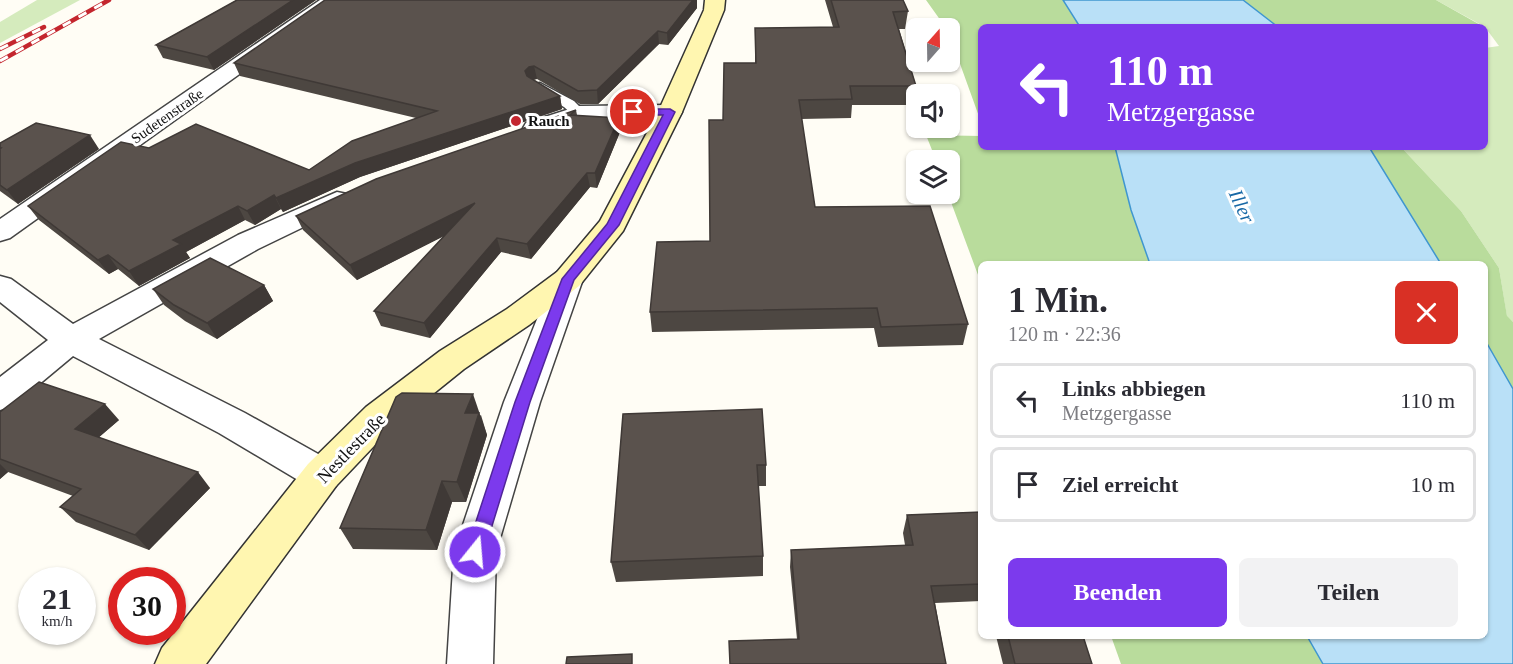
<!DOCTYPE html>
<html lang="de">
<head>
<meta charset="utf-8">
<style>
	body { margin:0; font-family:Georgia,serif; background:#f2f2f3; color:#2b2b33; height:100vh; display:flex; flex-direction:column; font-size:22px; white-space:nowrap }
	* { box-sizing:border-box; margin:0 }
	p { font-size:20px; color:#7c7c81 }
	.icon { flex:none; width:33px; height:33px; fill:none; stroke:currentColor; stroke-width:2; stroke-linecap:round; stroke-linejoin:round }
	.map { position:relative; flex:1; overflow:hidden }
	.sheet { position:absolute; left:978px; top:261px; width:510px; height:378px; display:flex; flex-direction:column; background:#fff; border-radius:9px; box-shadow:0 2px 4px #0004 }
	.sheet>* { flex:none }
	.hud { position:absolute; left:978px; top:24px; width:510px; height:126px; border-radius:9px; box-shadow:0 2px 4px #0004; background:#7c3aed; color:#fff; overflow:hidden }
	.needle { width:39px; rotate:20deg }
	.tools { position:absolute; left:906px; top:18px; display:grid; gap:12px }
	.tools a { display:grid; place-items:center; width:54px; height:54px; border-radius:9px; background:#fff; box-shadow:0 2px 4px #0004; font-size:30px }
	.speed { position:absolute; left:18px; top:567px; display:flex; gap:12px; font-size:30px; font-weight:700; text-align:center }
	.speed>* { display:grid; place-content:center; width:78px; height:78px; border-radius:50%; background:#fff; box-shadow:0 2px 4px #0004; line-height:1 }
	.speed small { font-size:15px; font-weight:400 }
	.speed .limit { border:9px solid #d22; background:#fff; color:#111 }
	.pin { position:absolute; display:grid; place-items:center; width:51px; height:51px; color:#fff; margin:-26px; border:3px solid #fff; border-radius:50%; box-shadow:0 2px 6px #0007 }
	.me { position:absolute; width:66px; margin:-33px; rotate:17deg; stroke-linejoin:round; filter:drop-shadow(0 0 4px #0008) }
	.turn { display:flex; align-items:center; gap:21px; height:126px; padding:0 30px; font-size:27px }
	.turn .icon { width:78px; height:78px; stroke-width:2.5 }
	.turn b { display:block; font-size:42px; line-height:51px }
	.round { display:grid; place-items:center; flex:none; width:63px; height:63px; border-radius:9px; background:#f2f2f3 }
	.headline { display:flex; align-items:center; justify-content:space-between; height:102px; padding:0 30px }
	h1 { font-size:36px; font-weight:700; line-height:45px }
	.button { display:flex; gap:12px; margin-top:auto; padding:12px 30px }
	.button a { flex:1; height:69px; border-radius:9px; background:#7c3aed; color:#fff; font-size:24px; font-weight:700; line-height:69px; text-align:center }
	.button a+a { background:#f2f2f3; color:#2b2b33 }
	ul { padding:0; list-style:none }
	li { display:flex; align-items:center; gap:18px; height:75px; margin:0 12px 9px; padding:0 18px; border:3px solid #e1e1e2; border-radius:9px }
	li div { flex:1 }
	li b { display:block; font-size:22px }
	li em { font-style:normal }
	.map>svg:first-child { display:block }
	.green { fill:#d5ebbd }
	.forest { fill:#b9dc9c }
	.water { fill:#b9e0f7; stroke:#3f96cf; stroke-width:1.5 }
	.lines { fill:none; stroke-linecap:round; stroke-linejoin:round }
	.lane-casing { stroke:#444; stroke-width:3 }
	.street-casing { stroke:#444; stroke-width:3 }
	.secondary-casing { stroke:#333; stroke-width:3 }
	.lane { fill:#fff; fill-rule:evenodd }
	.street { fill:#fff; fill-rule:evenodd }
	.secondary { fill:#fff6b0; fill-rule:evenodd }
	.rail-casing { stroke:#c4262e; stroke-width:4.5 }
	.rail { stroke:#fff; stroke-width:3; stroke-dasharray:9; stroke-linecap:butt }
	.wall { fill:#4d4742 }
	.shaded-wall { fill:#3f3936 }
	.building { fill:#5a524d; stroke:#3f3936; stroke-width:1.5 }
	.route { fill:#7c3aed; stroke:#51269a; stroke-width:1.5 }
	.poi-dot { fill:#c4262e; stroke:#fff; stroke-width:2 }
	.labels { text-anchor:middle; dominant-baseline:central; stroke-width:6; stroke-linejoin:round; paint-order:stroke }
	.far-street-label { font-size:15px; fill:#111; stroke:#fff }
	.far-poi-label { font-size:15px; font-weight:bold; fill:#111; stroke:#fff; text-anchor:start }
	.street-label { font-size:18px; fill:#111; stroke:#fff }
	.water-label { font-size:20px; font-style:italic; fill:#1768a6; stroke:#fff }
</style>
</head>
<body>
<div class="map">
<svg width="1513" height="664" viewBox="0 0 1513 664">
	<rect width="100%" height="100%" fill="#fffdf5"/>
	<!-- green -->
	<g class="green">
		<polygon points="37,0 80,0 0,43 0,22"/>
		<polygon points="1436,0 1513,0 1513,322 1507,317 1499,268 1461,211 1401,147 1485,147 1485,48 1499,46 1485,27"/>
	</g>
	<!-- forest -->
	<g class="forest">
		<polygon points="926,0 1063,0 1080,27 981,27 981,122 950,36 950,28 946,28"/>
		<polygon points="1243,0 1436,0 1484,27 1278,27"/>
		<polygon points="926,135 981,136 981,147 1115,147 1131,210 1150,264 981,264 981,283 948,194 950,160 936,160"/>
		<polygon points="1369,147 1401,147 1461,211 1499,268 1507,316 1513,322 1513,389 1485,340 1485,264 1441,264"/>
		<polygon points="1111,636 1307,636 1323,664 1121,664"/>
	</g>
	<!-- water -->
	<g class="water">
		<polygon points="1063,0 1243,0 1278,27 1080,27"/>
		<polygon points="1115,147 1369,147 1441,264 1150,264 1131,210"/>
		<polygon points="1485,340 1513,389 1513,664 1323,664 1307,636 1485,636"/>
	</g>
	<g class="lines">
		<!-- lane casing -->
		<g class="lane-casing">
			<polygon id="lane" points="540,83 574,101 586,113 584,116 574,116 564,107 535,90 534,87 535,84"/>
		</g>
		<!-- street casing -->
		<g class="street-casing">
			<g id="street">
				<polygon points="320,0 343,0 10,238 0,241 0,219"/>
				<polygon points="670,105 679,107 682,112 679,117 670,119 581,120 535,135 526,133 523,128 526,123 579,106"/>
				<polygon points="337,192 347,194 351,200 347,206 258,249 99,339 245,413 336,464 341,475 336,486 322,491 308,486 219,433 73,356 13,406 0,410 0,377 48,340 0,302 0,276 11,279 73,324 238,235"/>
				<polygon points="568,269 579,272 583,279 540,402 496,552 493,664 447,664 454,552 504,402 553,279 557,272"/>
			</g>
		</g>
		<!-- secondary casing -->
		<g class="secondary-casing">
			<polygon id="secondary" points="705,0 725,0 724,10 682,112 623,231 579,286 529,325 464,369 392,427 336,486 206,664 155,664 162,648 308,464 366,407 440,351 507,309 557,272 600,221 658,112 704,10"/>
		</g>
		<!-- lane -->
		<use href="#lane" class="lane"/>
		<!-- street -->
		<use href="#street" class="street"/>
		<!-- secondary -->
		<use href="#secondary" class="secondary"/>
		<!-- rail casing -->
		<g class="rail-casing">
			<g id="rail">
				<polyline points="0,49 44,27"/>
				<polyline points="0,61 109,0"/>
			</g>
		</g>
		<!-- rail -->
		<use href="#rail" class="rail"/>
	</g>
	<!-- wall -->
	<g class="wall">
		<polygon points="237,0 316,0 214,70 163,58 156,45"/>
		<polygon points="325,0 697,0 697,8 668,45 659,44 598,104 580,104 537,79 533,80 560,96 562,109 360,177 283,212 281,209 255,225 245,220 186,252 190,258 139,286 118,269 109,274 39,220 28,206 149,148 309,170 416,118 240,76 234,63"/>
		<polygon points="825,0 903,0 908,11 905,29 899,29 916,86 913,105 852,105 851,118 801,119 815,207 968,324 963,345 878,347 874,328 652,332 650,312 710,241 723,120 755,63 755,28 833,27"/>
		<polygon points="576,110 577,115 620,132 597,188 590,187 531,259 501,252 430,338 381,326 374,311 445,235 357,280 303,230 296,216"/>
		<polygon points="0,143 99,149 18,204 0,191"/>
		<polygon points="264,285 273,301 217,339 185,321 164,305 153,289"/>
		<polygon points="0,412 119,420 99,437 210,488 149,550 76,522 60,507 73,496 8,472 0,479"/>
		<polygon points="623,414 766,465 766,486 758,486 763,556 763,576 616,582 611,562"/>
		<polygon points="481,415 487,435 466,502 452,502 437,550 353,549 340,528"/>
		<polygon points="981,512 981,601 935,603 946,664 797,639 790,567 791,550 905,545 903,533 907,515"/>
		<polygon points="996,636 1083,636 1092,664 1003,664"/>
	</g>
	<!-- shaded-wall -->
	<g class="shaded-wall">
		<polygon points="293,0 316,0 214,70 207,57"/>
		<polygon points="693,0 697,0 697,8 668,45 667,33"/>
		<polygon points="658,31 659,44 598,104 597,90"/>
		<polygon points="534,66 537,79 531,80 528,84 525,71 529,67"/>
		<polygon points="560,96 562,109 360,177 283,212 276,198 355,163"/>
		<polygon points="619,118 620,132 597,188 595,173"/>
		<polygon points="90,135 99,149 18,204 7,190"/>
		<polygon points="587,173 590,187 531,259 527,244"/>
		<polygon points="274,195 281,209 255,225 247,211"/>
		<polygon points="475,203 480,218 357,280 350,265"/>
		<polygon points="238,206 245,220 186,252 190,258 139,286 129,271 173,240"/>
		<polygon points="497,238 501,252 430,338 424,323"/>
		<polygon points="108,255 118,269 109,274 98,260"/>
		<polygon points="264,285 273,301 217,339 207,323"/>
		<polygon points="473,394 487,435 466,502 457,482 465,413"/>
		<polygon points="105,404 119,420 90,445 75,429"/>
		<polygon points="0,464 8,472 0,479"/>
		<polygon points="198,472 210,488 149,550 135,535"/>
		<polygon points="442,481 452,502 437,550 426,530"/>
	</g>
	<!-- building -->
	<g class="building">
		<polygon points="237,0 293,0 207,57 156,45"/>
		<polygon points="325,0 693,0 667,33 658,31 597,90 578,91 534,66 529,67 525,71 527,76 560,96 355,163 276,198 274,195 247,211 238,206 173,240 181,244 129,271 108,255 98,260 28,206 121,142 149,148 196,124 309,170 352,141 437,111 234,63"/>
		<polygon points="831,0 903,0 908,11 893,12 916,86 850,86 852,99 799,100 815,207 930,206 968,324 881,327 877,308 650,312 657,242 710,241 709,120 723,120 724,63 756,63 755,28 839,27"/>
		<polygon points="576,110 570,115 619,118 595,173 587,173 527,244 497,238 424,323 374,311 475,203 350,265 296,216 376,179"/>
		<polygon points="36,123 90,135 7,190 0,185 0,149 1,148 0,148 0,143"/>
		<polygon points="210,258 264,285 207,323 174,305 153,289"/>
		<polygon points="39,382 105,404 75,429 198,472 135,535 60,507 81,489 0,459 0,412"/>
		<polygon points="402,393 473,394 465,413 479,413 457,482 442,481 426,530 340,528 396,397"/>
		<polygon points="762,409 766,465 757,465 763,556 611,562 623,414"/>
		<polygon points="981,512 981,584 931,586 946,664 730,664 729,641 799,639 791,550 913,545 907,515"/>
		<polygon points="1008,636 1083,636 1092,664 1015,664"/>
		<polygon points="632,654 632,664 566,664 567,657"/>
	</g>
	<!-- route -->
	<polygon class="route" points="670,109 675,112 619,225 574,280 530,402 484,552 481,558 475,560 469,558 466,552 515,402 562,279 607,224 663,115 633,115 628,112 633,109"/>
	<!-- markers -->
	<circle class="poi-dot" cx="516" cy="121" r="6"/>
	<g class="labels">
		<!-- far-street labels -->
		<g class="far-street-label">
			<text transform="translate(167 116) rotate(-35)">Sudetenstraße</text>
		</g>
		<!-- far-poi labels -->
		<g class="far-poi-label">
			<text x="528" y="121">Rauch</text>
		</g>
		<!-- street labels -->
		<g class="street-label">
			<text transform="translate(351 448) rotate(-46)">Nestlestraße</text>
		</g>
		<!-- water labels -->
		<g class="water-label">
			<text transform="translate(1242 206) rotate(65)">Iller</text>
		</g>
	</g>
</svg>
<div class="tools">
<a><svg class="needle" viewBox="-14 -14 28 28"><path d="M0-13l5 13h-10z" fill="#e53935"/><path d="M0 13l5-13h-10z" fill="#7c7c81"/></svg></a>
<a><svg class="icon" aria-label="sound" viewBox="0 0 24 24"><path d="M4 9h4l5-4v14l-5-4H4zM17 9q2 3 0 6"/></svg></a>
<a><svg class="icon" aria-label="layers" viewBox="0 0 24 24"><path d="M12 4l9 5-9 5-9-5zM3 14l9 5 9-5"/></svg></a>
</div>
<div class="speed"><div>21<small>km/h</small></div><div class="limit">30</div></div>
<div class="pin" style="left:633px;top:112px;background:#d93025"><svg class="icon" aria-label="arrive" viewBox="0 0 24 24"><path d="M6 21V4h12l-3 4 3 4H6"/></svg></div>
<svg class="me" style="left:475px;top:552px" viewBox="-20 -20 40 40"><circle r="17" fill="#7c3aed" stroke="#fff" stroke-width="3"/><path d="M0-11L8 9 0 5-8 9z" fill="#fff"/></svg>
<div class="hud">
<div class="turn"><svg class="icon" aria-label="left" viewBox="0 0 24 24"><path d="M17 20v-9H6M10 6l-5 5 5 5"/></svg><div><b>110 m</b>Metzgergasse</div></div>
</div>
<section class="sheet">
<div class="headline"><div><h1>1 Min.</h1><p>120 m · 22:36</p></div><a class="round" style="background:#d93025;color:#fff"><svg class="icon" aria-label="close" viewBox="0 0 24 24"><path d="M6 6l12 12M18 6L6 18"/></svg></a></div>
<ul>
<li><svg class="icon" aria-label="left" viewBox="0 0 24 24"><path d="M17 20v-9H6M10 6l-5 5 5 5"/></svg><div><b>Links abbiegen</b><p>Metzgergasse</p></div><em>110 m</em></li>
<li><svg class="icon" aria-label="arrive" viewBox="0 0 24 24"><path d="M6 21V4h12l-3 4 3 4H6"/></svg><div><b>Ziel erreicht</b></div><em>10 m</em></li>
</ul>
<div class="button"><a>Beenden</a><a>Teilen</a></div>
</section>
</div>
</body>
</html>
